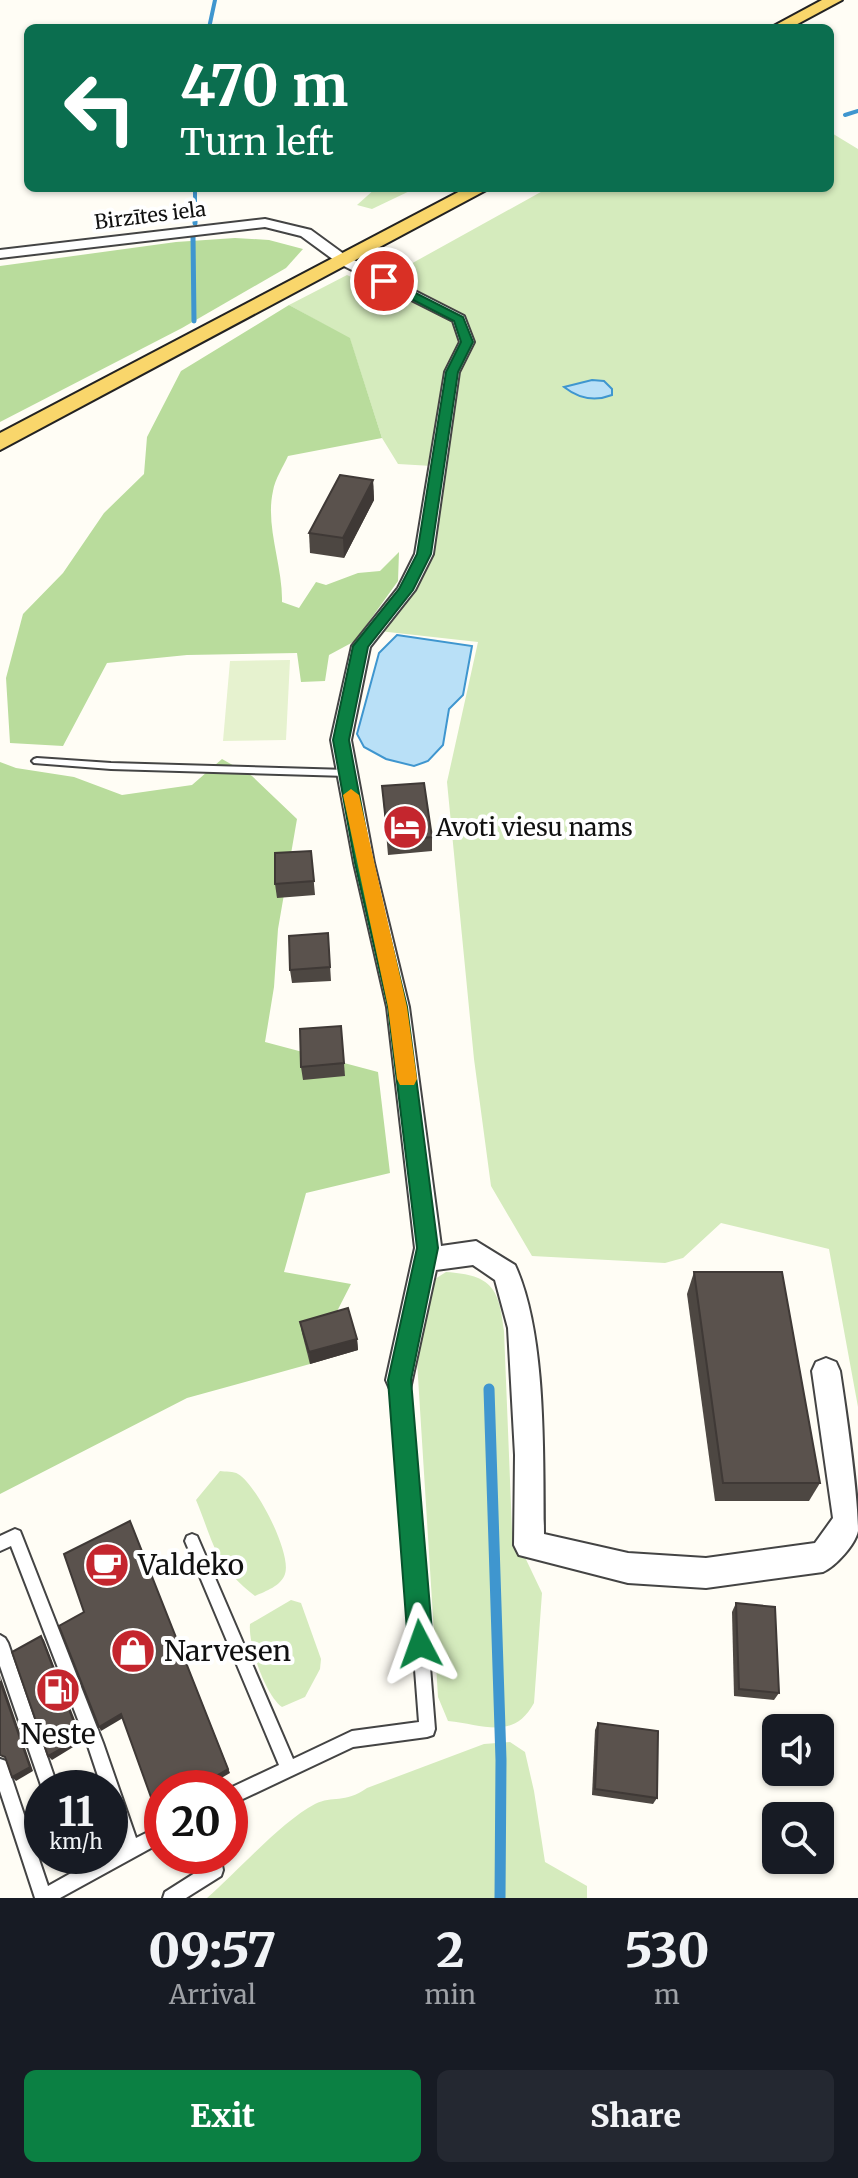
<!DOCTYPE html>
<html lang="en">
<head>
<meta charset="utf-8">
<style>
	body { margin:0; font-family:Merriweather,serif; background:#242831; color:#f1f3f6; height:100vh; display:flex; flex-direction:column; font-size:30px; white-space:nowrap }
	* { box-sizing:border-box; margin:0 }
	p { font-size:26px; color:#9ea1a6 }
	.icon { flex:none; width:44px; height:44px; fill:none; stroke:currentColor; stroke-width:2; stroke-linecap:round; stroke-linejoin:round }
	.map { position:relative; height:1898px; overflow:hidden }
	.sheet { display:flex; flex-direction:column; background:#171b24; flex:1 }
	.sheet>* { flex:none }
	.banner { position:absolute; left:24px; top:24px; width:810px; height:168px; border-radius:12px; box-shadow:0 2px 6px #0004; background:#0b6e4f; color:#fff; overflow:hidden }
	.fabs { position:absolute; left:762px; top:1714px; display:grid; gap:16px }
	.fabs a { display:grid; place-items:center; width:72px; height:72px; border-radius:12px; background:#171b24; box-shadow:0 2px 6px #0004; font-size:40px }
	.speed { position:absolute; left:24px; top:1770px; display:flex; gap:16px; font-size:40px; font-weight:700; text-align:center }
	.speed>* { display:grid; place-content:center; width:104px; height:104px; border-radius:50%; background:#171b24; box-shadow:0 2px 6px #0004; line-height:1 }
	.speed small { font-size:20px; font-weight:400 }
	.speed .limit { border:12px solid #d22; background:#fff; color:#111 }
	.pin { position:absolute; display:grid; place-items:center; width:68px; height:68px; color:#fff; margin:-34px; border:4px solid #fff; border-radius:50%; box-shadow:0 2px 8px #0007 }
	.me { position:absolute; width:88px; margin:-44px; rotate:356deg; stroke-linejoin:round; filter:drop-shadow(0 0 6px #0008) }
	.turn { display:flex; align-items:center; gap:28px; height:168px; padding:0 24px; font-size:36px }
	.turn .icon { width:104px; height:104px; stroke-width:2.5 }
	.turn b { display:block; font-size:56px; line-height:68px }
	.eta { display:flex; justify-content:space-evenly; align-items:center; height:136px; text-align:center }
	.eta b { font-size:48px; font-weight:800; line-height:56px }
	.action { display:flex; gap:16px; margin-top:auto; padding:16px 24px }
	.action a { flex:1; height:92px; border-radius:12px; background:#0b8043; color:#fff; font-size:32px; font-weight:800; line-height:92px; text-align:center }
	.action a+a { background:#242831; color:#f1f3f6 }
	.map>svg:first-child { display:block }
	.green { fill:#d5ebbd }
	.forest { fill:#b9dc9c }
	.pitch { fill:#e6f2cf }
	.water { fill:#b9e0f7; stroke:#3f96cf; stroke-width:2 }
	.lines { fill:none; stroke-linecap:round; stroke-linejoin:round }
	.stream-far2 { stroke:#3f96cf; stroke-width:4 }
	.stream-far1 { stroke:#3f96cf; stroke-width:5 }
	.stream { stroke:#3f96cf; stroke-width:11 }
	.lane-casing { stroke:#444; stroke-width:4 }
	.street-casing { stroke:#444; stroke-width:4 }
	.primary-casing { stroke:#222; stroke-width:4 }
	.lane { fill:#fff; fill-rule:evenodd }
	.street { fill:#fff; fill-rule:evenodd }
	.primary { fill:#f9d66b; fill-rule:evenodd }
	.wall { fill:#4d4742 }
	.shaded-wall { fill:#3f3936 }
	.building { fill:#5a524d; stroke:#3f3936; stroke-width:2 }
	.route { fill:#0b8043; stroke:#07532c; stroke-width:2 }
	.slow { fill:#f59e0b }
	.labels { text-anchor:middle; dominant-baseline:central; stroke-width:8; stroke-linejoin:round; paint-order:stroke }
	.far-street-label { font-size:20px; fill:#111; stroke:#fff }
	.poi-label { font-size:24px; fill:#111; stroke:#fff; text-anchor:start }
	.near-poi-label { font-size:28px; fill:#111; stroke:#fff; text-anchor:start }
</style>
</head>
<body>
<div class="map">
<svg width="858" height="1898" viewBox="0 0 858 1898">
	<rect width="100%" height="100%" fill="#fffdf5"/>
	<!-- green -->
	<g class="green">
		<polygon points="830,132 858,149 858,1407 829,1249 721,1223 683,1258 665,1263 532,1256 491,1186 474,1059 447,782 478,642 379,631 428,568 442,473 432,466 398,464 382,438 350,339 289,305 347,275 371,286 548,188 830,188"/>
		<polygon points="376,188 416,188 372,209 357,205"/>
		<path d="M 446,1272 C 493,1275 499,1289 504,1331 L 512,1530 L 542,1593 L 534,1703 C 514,1740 485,1725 448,1721 L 438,1697 L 416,1345 L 427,1284 Z"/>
		<path d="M 220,1471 C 225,1472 234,1471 238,1474 C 257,1485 292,1554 285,1574 C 281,1586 266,1591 255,1596 C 214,1564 215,1546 196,1500 Z"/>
		<path d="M 291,1600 L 301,1603 L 321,1659 L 320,1669 L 305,1697 L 282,1707 C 265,1695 248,1644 250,1624 Z"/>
		<path d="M 510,1742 L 525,1752 L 534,1791 L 545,1862 L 587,1886 L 587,1898 L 207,1898 C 237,1872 282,1821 315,1804 C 333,1795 344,1804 367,1788 L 484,1744 Z"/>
	</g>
	<!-- forest -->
	<g class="forest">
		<polygon points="235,238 269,240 303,249 286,268 182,328 0,422 0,266 176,242"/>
		<path d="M 289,305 L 350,338 L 382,438 L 288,456 C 283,467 275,479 273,491 C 265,526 283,566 282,602 L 299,608 L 316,582 L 326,585 L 358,573 L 380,571 L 399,552 L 398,581 L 355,641 L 329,655 L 325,681 L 301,682 L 297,653 L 187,655 L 107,663 L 63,746 L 10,743 L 6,678 L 23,614 L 63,573 L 104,513 L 144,474 L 147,437 L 181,371 Z"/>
		<polygon points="222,759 252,776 297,819 278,929 274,987 265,1042 378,1072 390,1173 306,1193 284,1272 351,1284 310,1364 187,1398 0,1494 0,762 16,768 74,777 122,795 192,785"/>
	</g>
	<!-- pitch -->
	<polygon class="pitch" points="290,660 286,740 223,741 230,661"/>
	<!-- water -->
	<g class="water">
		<path d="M 592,380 L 604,381 L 612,389 L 612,395 C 594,402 578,398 564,387 Z"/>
		<polygon points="397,635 472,646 463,695 449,709 443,745 428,761 414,766 386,759 364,747 357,734 379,653"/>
	</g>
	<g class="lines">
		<!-- stream-far2 -->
		<g class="stream-far2">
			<polyline points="209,28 215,0"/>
			<polyline points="845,115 858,111"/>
			<polyline points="195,188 195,221"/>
		</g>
		<!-- stream-far1 -->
		<g class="stream-far1">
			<polyline points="195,219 195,223"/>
			<polyline points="193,236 194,321"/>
		</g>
		<!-- stream -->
		<polyline class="stream" points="489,1389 501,1760 500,1898"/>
		<!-- lane casing -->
		<g class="lane-casing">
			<g id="lane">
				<polygon points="37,758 111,763 347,770 352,773 347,776 111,769 34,763 32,761 34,759"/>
				<polygon points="400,1373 405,1375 407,1380 435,1729 433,1735 427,1737 353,1747 230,1805 230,1788 279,1765 185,1541 187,1536 192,1534 197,1536 293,1759 352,1731 419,1722 393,1380 395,1375"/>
				<polygon points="15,1529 20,1531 22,1536 103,1743 136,1838 162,1825 162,1842 60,1898 35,1898 0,1791 0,1759 6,1761 8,1767 48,1886 73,1872 67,1856 83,1856 87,1865 103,1856 110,1856 110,1852 122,1846 110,1810 110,1788 102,1788 87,1743 11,1546 0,1551 0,1536"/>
				<polygon points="0,1635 5,1638 8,1643 58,1788 42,1788 0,1666"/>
				<polygon points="204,1856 220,1856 223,1870 221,1876 186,1898 163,1898 165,1892 206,1866"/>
			</g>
		</g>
		<!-- street casing -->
		<g class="street-casing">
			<path id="street" d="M 265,219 L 311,230 L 348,257 L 464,316 L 474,342 L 459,372 L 433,554 L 415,590 L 370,647 L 351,740 L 374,863 L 409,1007 L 441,1246 L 476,1241 L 515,1265 C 547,1335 543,1456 544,1534 L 628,1553 L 706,1558 L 815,1543 L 833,1518 L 812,1371 L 816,1362 L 826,1358 L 836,1362 L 840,1371 C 846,1410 858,1495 858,1531 C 855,1545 836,1566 823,1572 L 706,1588 L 628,1583 L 519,1555 L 514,1545 L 515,1455 L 508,1328 L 495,1280 L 473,1265 L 436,1270 L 410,1389 L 400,1393 L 390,1389 L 386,1380 L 415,1248 L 387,1007 L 354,863 L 331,740 L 352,646 L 398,588 L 415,554 L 445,372 L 460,342 L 453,321 L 338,263 L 301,236 L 265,227 L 0,258 L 0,250 Z"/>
		</g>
		<!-- primary casing -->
		<g class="primary-casing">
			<g id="primary">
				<polygon points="822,0 842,0 790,28 770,28"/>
				<polygon points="466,188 490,188 0,450 0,433"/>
			</g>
		</g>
		<!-- lane -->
		<use href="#lane" class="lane"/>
		<!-- street -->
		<use href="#street" class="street"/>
		<!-- primary -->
		<use href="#primary" class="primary"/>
	</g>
	<!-- wall -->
	<g class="wall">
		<polygon points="373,480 374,500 344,558 310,553 309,533"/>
		<polygon points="382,786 432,837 432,851 388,855"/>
		<polygon points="311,851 315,895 277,898 275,884"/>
		<polygon points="328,933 331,981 292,983 290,970"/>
		<polygon points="341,1026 345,1076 303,1080 301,1067"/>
		<polygon points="694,1272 820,1483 809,1501 715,1501 687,1294"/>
		<polygon points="300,1322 357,1339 358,1350 310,1364 302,1333"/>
		<polygon points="736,1603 779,1693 774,1700 734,1696 732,1612"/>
		<polygon points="598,1723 657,1798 653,1804 592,1795 595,1730"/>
	</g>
	<!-- shaded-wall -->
	<g class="shaded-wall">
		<polygon points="373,480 374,500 344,558 343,538"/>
		<polygon points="357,1339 358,1350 310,1364 309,1352"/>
		<polygon points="130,1521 230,1773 204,1788 196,1788"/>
		<polygon points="41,1636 44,1640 83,1741 52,1760 48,1756"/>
		<polygon points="0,1675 33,1771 16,1781 12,1777"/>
		<polygon points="121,1714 123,1718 101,1731 99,1727"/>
	</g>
	<!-- building -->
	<g class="building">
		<polygon points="340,475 373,480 343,538 309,533"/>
		<polygon points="424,783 432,837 388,841 382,786"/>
		<polygon points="311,851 314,881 275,884 275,853"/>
		<polygon points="328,933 330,967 290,970 289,936"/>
		<polygon points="341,1026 344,1063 301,1067 300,1029"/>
		<polygon points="694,1272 782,1272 820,1483 723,1483"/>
		<polygon points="348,1308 357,1339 309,1352 300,1322"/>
		<polygon points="130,1521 228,1769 196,1788 162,1788 162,1807 156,1811 121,1714 99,1727 59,1626 84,1612 64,1554"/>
		<polygon points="736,1603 775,1607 779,1693 739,1689"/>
		<polygon points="41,1636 80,1738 48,1756 12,1652"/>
		<polygon points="0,1681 30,1767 12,1777 5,1757 0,1755"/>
		<polygon points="598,1723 658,1731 657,1798 595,1789"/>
	</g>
	<!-- route -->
	<polygon class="route" points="384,277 463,317 473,342 458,372 431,554 413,590 368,647 349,740 372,863 407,1007 438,1248 411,1380 433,1644 429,1653 420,1657 411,1653 408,1644 388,1380 417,1248 388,1007 355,863 333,740 353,646 399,589 417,554 446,372 461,342 454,321 380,283 379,281"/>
	<!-- slow -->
	<polygon class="slow" points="351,789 359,795 407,1007 417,1079 414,1085 400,1085 397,1079 388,1007 343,795"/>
	<!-- icons -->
	<defs>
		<g id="hotel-disc" transform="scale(2.3)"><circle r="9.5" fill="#c4262e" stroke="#fff"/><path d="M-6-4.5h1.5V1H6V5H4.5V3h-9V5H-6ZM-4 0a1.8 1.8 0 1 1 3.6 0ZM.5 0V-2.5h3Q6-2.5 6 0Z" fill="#fff"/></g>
		<g id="cafe-disc" transform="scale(2.3)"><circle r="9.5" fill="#c4262e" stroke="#fff"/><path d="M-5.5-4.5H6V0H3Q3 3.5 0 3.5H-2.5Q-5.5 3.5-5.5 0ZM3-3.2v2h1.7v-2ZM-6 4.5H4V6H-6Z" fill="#fff"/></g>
		<g id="shop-disc" transform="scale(2.3)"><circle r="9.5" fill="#c4262e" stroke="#fff"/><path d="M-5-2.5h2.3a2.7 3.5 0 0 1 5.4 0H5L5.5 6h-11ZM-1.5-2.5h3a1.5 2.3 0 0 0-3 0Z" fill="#fff"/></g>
		<g id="fuel-disc" transform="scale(2.3)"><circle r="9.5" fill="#c4262e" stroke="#fff"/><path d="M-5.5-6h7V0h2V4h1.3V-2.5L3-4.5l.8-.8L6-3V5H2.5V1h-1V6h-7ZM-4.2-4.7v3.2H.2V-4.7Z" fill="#fff"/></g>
	</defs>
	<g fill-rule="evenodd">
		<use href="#hotel-disc" x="405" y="827"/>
		<use href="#cafe-disc" x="107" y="1565"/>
		<use href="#shop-disc" x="133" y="1651"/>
		<use href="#fuel-disc" x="58" y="1690"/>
	</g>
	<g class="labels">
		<!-- far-street labels -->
		<g class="far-street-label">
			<text transform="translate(150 215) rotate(-7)">Birzītes iela</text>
		</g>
		<!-- poi labels -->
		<g class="poi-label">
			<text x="436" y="827">Avoti viesu nams</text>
		</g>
		<!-- near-poi labels -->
		<g class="near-poi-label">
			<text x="138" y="1565">Valdeko</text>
			<text x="164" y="1651">Narvesen</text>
			<text x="58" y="1734" text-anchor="middle">Neste</text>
		</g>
	</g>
</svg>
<div class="fabs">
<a><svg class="icon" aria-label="sound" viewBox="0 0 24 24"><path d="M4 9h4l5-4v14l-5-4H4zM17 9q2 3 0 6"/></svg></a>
<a><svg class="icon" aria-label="search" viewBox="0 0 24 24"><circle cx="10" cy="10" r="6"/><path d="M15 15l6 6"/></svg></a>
</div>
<div class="speed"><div>11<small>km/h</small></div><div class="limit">20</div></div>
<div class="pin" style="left:384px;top:281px;background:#d93025"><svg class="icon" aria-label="arrive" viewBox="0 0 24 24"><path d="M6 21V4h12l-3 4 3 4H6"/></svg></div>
<svg class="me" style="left:420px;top:1644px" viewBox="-20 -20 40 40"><path d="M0-17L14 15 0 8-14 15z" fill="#0b8043" stroke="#fff" stroke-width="4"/></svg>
<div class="banner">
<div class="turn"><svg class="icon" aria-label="left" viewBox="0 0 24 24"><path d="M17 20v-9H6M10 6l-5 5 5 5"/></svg><div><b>470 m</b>Turn left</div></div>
</div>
</div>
<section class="sheet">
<div class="eta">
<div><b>09:57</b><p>Arrival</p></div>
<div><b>2</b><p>min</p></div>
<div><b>530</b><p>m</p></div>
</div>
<div class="action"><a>Exit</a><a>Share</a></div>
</section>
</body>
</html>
